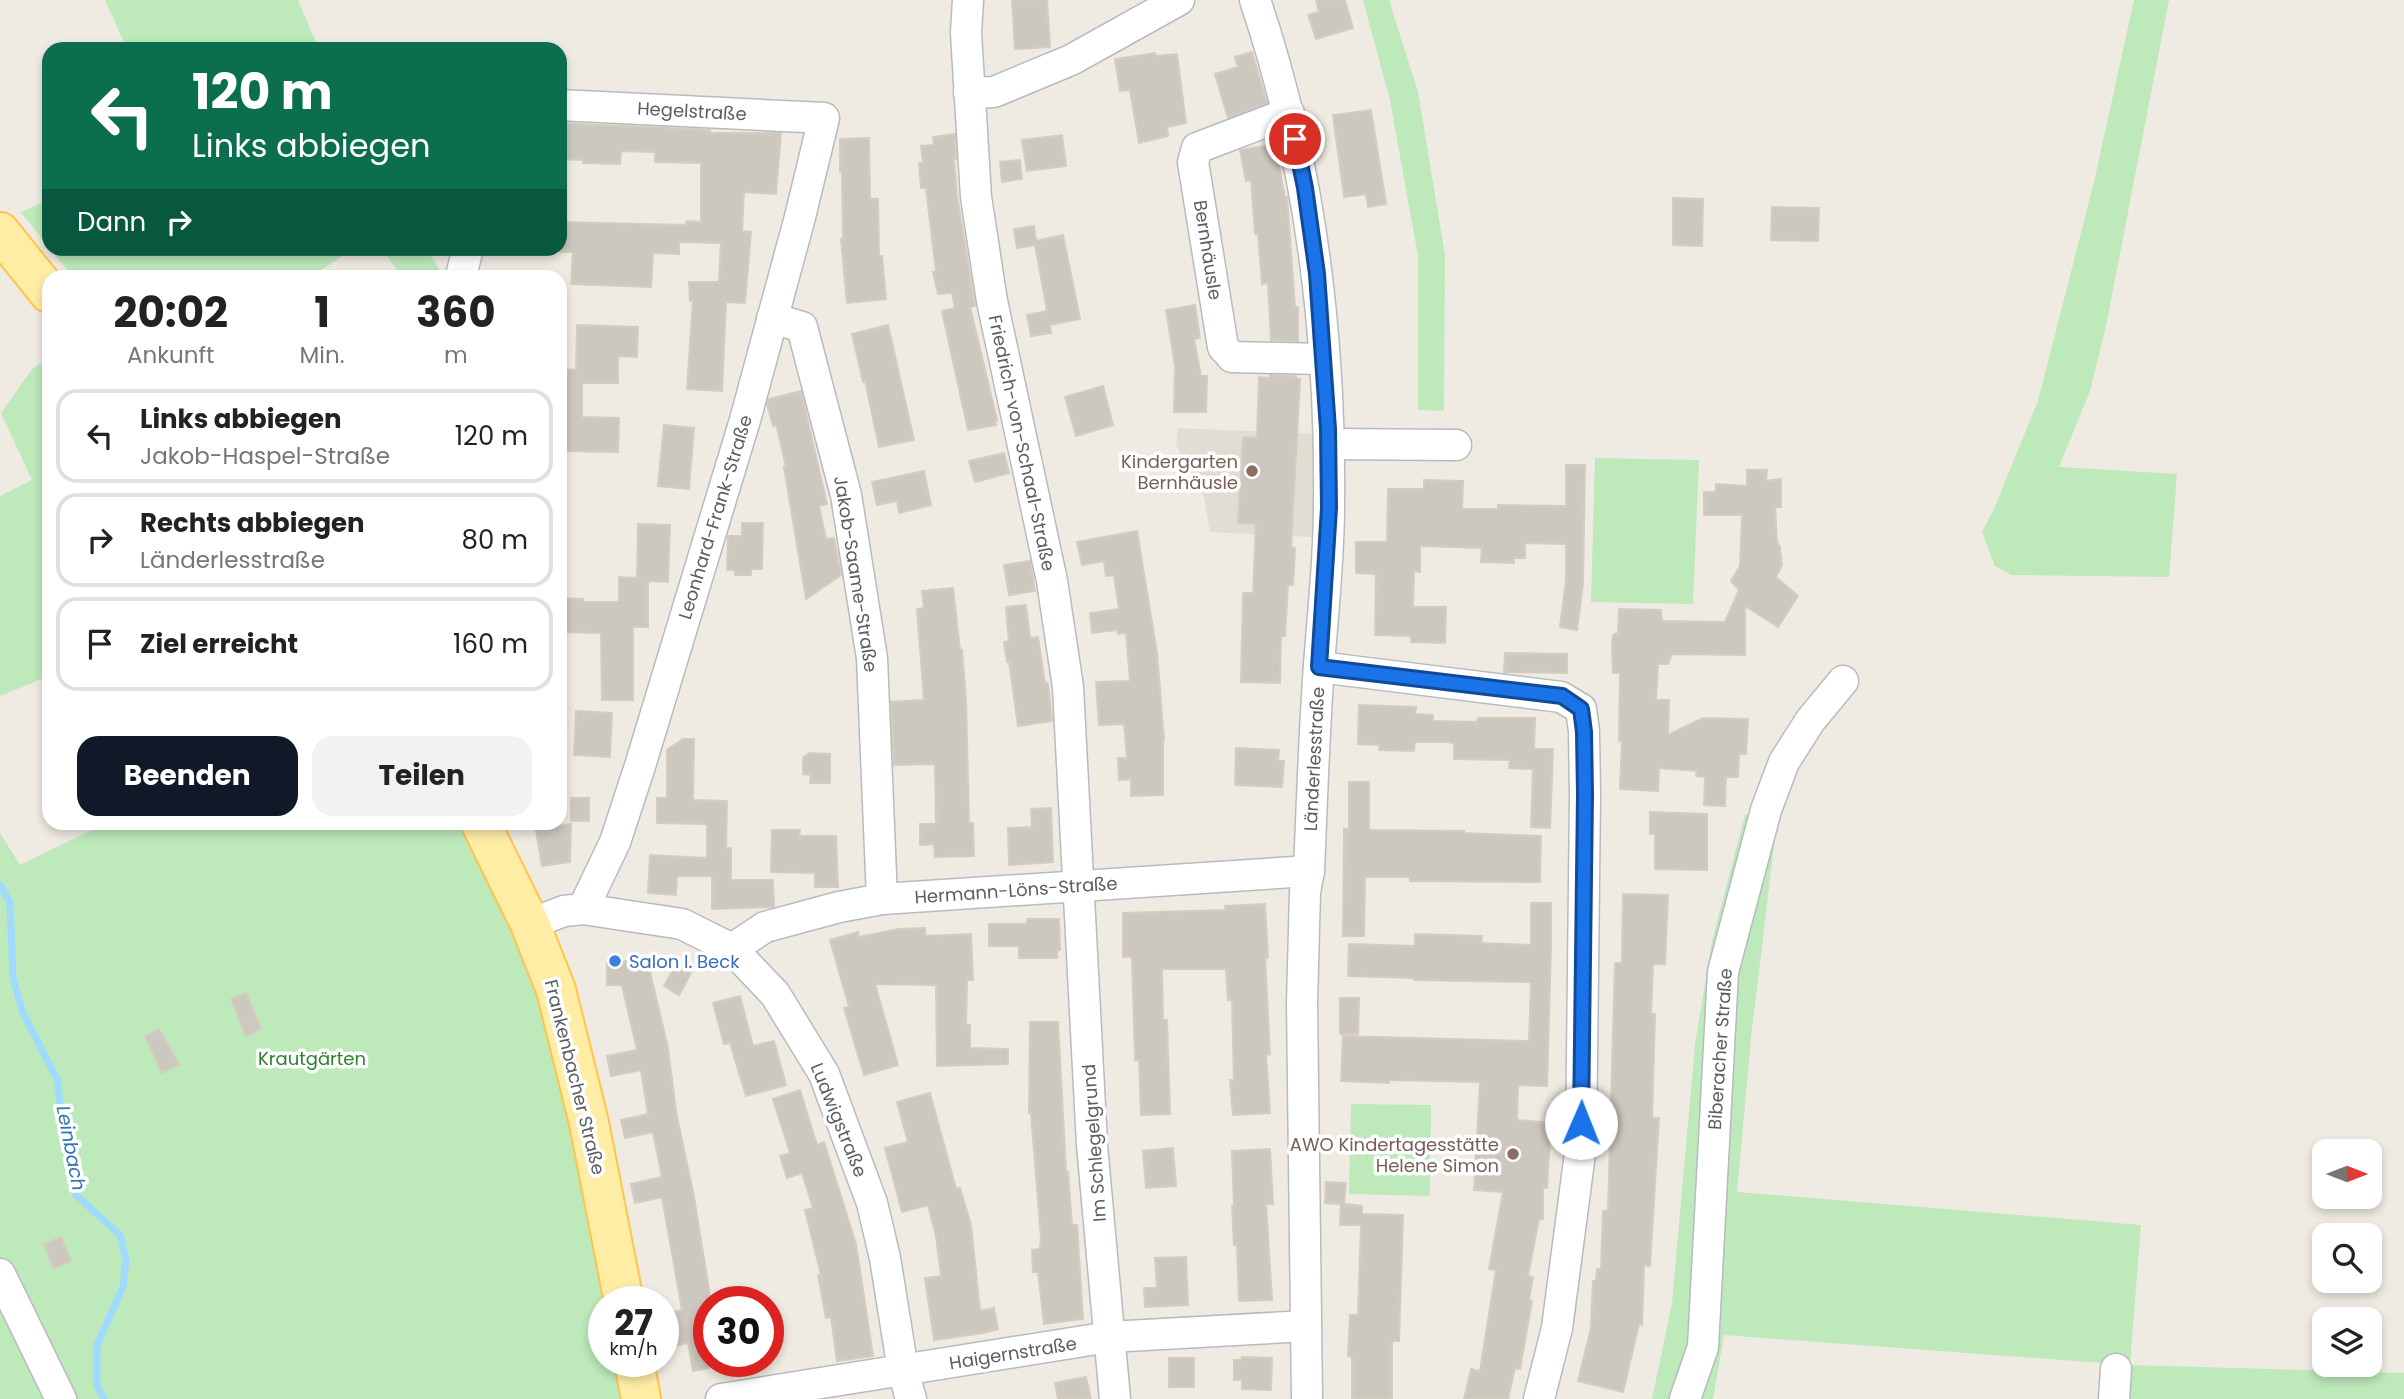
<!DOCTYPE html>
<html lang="de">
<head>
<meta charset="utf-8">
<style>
	body { margin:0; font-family:Poppins,sans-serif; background:#f2f2f2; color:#222; height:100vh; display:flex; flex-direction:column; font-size:26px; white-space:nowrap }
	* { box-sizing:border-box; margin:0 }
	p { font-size:23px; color:#767676 }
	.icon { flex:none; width:38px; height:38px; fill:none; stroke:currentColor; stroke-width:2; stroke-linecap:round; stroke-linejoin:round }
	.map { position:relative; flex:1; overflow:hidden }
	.sheet { position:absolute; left:42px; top:270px; width:525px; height:560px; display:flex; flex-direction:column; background:#fff; border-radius:21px; box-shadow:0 4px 10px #0003 }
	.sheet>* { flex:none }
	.banner { position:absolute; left:42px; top:42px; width:525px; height:214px; border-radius:21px; box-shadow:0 4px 10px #0003; background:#0b6e4f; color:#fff; overflow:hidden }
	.needle { width:46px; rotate:90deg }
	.tools { position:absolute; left:2312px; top:1139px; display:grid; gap:14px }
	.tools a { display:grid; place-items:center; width:70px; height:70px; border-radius:14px; background:#fff; box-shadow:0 4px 10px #0003; font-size:35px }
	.speed { position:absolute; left:588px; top:1286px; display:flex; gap:14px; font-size:35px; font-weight:700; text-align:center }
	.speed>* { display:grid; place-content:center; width:91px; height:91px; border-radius:50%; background:#fff; box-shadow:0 4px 10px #0003; line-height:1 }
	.speed small { font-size:18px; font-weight:400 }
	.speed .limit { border:10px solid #d22; background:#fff; color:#111 }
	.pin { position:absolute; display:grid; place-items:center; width:60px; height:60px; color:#fff; margin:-30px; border:4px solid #fff; border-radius:50%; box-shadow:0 2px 7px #0007 }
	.me { position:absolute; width:77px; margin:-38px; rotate:1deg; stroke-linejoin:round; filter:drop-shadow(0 0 5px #0008) }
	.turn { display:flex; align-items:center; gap:24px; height:147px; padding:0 35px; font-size:32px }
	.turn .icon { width:91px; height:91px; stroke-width:2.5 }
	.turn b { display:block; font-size:49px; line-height:60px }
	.then { display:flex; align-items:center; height:66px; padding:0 35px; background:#0003; gap:14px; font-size:26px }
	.eta { display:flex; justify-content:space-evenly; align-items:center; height:119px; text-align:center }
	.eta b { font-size:42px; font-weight:700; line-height:49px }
	.primary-button { display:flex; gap:14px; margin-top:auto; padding:14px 35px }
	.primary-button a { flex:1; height:80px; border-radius:21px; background:#111827; color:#fff; font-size:28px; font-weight:700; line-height:80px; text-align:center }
	.primary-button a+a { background:#f2f2f2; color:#222 }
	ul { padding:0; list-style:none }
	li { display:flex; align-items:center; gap:21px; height:94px; margin:0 14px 10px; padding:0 21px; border:4px solid #e0e0e0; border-radius:21px }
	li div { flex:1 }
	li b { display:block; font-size:26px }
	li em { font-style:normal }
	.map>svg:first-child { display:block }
	.education { fill:#e1ddd2 }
	.green { fill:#bde9bb }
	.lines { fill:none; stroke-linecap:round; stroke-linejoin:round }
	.stream { stroke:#a1daff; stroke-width:7 }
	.building { fill:#ccc8c0; stroke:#d4cdbf; stroke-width:2 }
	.minor-casing { stroke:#b7bbc0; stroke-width:33 }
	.major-casing { stroke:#ffc54a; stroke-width:42 }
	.minor { stroke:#fff; stroke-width:30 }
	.major { stroke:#ffeda6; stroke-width:38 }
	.route-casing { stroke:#114b97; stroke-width:18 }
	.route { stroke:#1a73e8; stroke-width:12 }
	.education-dot { fill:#8d6e63; stroke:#fff; stroke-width:2.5 }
	.shop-dot { fill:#3f7fe0; stroke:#fff; stroke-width:2.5 }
	.labels { text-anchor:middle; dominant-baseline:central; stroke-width:7; stroke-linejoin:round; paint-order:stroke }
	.street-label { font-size:18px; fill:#5a5f64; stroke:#fff }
	.education-label { font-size:18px; fill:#785e54; stroke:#fff; text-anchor:end }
	.shop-label { font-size:18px; fill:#366cbe; stroke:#fff; text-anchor:start }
	.park-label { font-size:18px; fill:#2a832b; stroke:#fff }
	.water-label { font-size:19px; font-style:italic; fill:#3175b3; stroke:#fff }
</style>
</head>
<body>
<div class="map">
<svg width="2404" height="1399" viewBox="0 0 2404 1399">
	<rect width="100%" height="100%" fill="#efebe2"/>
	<!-- education -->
	<polygon class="education" points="1178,428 1315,434 1313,537 1210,532 1204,497 1176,445"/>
	<!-- green -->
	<g class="green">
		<polygon points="105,0 298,0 319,49 127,49"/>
		<polygon points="1363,0 1389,0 1418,92 1445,255 1444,411 1418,410 1418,256 1390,100"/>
		<polygon points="2134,0 2169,0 2106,326 2090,391 2059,467 2177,474 2169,577 2011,575 1995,566 1982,532 1994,509 2038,401 2094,182"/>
		<polygon points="49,200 49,248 21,212"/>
		<polygon points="50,249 353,249 312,276 72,276"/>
		<polygon points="382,249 427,249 443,276 401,276"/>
		<polygon points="49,358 49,676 0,696 0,496 32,480 1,413 32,369"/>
		<polygon points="1595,458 1699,460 1693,604 1591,602"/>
		<polygon points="1778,812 1751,1038 1737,1192 2141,1225 2130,1365 2404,1373 2404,1399 2127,1399 2129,1365 1724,1335 1713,1399 1652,1399 1672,1303 1695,1045 1712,941 1745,815"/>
		<polygon points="106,823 461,823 519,932 565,1096 606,1302 604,1302 604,1362 618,1362 625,1399 0,1399 0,833 20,865"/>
		<polygon points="1351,1104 1431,1105 1430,1196 1349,1194"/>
	</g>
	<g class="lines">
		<!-- stream -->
		<polyline class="stream" points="0,885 10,903 13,978 23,1013 57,1079 69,1170 76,1195 120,1235 126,1259 123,1287 97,1345 97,1386 104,1399"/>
	</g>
	<!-- building -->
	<g class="building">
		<polygon points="1012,0 1047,0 1050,47 1015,49"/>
		<polygon points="1316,0 1345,0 1353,28 1316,39 1308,15 1319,12"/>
		<polygon points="1252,52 1267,103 1228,118 1215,74 1238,67 1235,57"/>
		<polygon points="1155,53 1156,56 1177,54 1186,123 1167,127 1168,136 1139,143 1130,90 1120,91 1115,59"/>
		<polygon points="1371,110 1386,204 1368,207 1366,194 1344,197 1333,115"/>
		<polygon points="560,123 710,130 710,133 781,133 776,194 744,192 742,231 751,232 745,303 726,302 722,391 687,389 693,301 690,301 689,282 719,282 721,243 679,242 679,254 653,253 651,287 571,284 573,252 560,252 560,222 686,225 687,221 701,222 701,163 655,162 655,152 621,151 620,164 583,163 583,160 560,159"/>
		<polygon points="955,134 956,159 954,159 957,195 975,306 970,307 997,420 995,421 996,425 968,430 942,311 955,308 952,293 938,294 933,272 936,272 926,188 921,188 919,163 923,163 921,146 934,145 933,137"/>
		<polygon points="1062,135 1066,166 1027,171 1022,140"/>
		<polygon points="869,138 870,199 878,199 879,256 882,256 886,299 847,303 841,239 843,239 842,172 840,172 840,139"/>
		<polygon points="1275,144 1285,198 1287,197 1295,307 1298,307 1298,341 1271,340 1268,283 1262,284 1258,234 1255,234 1251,180 1246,181 1240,150"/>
		<polygon points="1020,160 1022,179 1002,182 1000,162"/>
		<polygon points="1673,198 1703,199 1702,246 1673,245"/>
		<polygon points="1772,207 1819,208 1818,241 1771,240"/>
		<polygon points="1034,226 1036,241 1063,235 1080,319 1050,325 1051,333 1031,336 1027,315 1047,311 1044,294 1035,245 1017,248 1014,229"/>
		<polygon points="1195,305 1200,338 1194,339 1201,376 1207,376 1206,412 1174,412 1175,366 1166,310"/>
		<polygon points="577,325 638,327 637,357 618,356 618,383 582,383 582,417 619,418 618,452 560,451 560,369 576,370"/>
		<polygon points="888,325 914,440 879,447 865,381 863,382 852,334"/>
		<polygon points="1270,375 1296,376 1296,378 1300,379 1291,547 1295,548 1293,585 1288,585 1285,636 1281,636 1280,683 1241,682 1243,593 1253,593 1256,524 1238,523 1243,437 1257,438 1259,377 1270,378"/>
		<polygon points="1103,386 1113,425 1076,436 1065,397"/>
		<polygon points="801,391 827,504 819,506 826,539 834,538 841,575 806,599 784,467 786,466 777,428 776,425 773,426 767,404 769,399"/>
		<polygon points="664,425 694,428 689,489 658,486"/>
		<polygon points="1004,453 1009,473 975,482 969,461"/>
		<polygon points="1566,465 1585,465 1583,584 1577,630 1560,627 1566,580 1566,544 1525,543 1525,558 1514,558 1514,563 1481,562 1482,548 1420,546 1420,572 1414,571 1413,607 1446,607 1445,643 1411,642 1411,636 1375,635 1376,574 1356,573 1356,542 1387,542 1388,489 1424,489 1424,480 1463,481 1462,509 1498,509 1498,505 1566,506"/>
		<polygon points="1747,470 1767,470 1766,481 1781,479 1781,507 1775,507 1777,542 1780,547 1782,565 1776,577 1798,596 1778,627 1745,606 1745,655 1672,654 1668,664 1658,664 1656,700 1669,700 1668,735 1703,718 1748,719 1746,754 1739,754 1738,777 1726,777 1725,806 1704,805 1705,777 1696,776 1697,771 1659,768 1658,791 1620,789 1622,741 1619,741 1620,673 1613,673 1612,646 1613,635 1618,633 1619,609 1661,610 1662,621 1725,622 1739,590 1731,581 1740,566 1742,515 1704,515 1704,492 1716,492 1716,484 1747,486"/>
		<polygon points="924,471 931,505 899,513 897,501 877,505 872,482"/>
		<polygon points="742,523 763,523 762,569 751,569 751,575 735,575 735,570 727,570 728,536 742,536"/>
		<polygon points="638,524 670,525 668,582 648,581 648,627 633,627 633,700 602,700 601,633 560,632 560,598 583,599 583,602 619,602 619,577 637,578"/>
		<polygon points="1137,531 1157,653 1164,740 1163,740 1163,795 1131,796 1131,779 1119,780 1118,758 1127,758 1124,724 1099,725 1096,682 1130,681 1126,633 1118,634 1117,630 1092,633 1090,613 1119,609 1114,575 1106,576 1104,561 1082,565 1077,542"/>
		<polygon points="1030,561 1035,591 1009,595 1004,565"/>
		<polygon points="953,588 960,650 962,650 966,699 969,823 973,823 974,856 935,857 934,844 920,845 920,824 936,824 935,764 894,765 891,702 924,700 917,609 924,608 922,591"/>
		<polygon points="1026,605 1030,638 1038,637 1045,683 1048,683 1052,721 1018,726 1009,661 1007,662 1004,642 1009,641 1006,607"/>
		<polygon points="1505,653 1567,654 1567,673 1504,672"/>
		<polygon points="1359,705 1416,707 1415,714 1433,715 1433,721 1477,722 1478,718 1535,718 1534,749 1553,749 1550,828 1531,827 1533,769 1509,768 1510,760 1454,759 1454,744 1449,742 1415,742 1414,751 1379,750 1380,745 1358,744"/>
		<polygon points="576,711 612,713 610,757 574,755"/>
		<polygon points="683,739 694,739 693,800 727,801 726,848 731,848 731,880 773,880 774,907 712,909 712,876 677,876 676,895 648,893 650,855 707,858 707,824 657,823 657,798 667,798 667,750"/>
		<polygon points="1236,748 1279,750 1278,761 1284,761 1282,787 1235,785"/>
		<polygon points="809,753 830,754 830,783 810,783 811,775 803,774 803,758"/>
		<polygon points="1349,782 1369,782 1369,830 1464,831 1464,833 1541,836 1540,882 1410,881 1410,877 1365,877 1364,936 1343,936 1344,829 1349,829"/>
		<rect x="571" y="798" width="18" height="23"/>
		<polygon points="1051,808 1053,862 1009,865 1008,828 1032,827 1031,809"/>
		<polygon points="1650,812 1707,814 1707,870 1655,869 1655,834 1650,834"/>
		<polygon points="571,824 570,862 542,866 536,830"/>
		<polygon points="772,830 800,830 799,836 836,836 838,887 815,887 815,873 771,872"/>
		<polygon points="1623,894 1668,895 1665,964 1653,964 1651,1014 1655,1014 1652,1118 1659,1118 1650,1266 1644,1265 1642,1325 1639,1324 1623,1392 1578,1381 1591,1328 1593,1281 1596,1281 1597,1269 1601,1269 1603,1211 1608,1211 1615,963 1622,963"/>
		<polygon points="1531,903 1551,903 1551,946 1547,1086 1518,1085 1517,1120 1551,1123 1547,1188 1543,1187 1543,1219 1539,1219 1528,1276 1533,1277 1529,1300 1532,1301 1520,1369 1515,1368 1508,1399 1464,1399 1471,1369 1480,1371 1496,1270 1489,1269 1503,1192 1474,1190 1480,1082 1389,1080 1389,1083 1341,1081 1343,1036 1529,1041 1531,982 1414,980 1414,978 1348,976 1349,944 1415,946 1415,934 1482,936 1481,943 1531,945"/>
		<polygon points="1265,904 1268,958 1265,958 1270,1054 1266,1055 1270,1113 1233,1115 1230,1080 1234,1080 1232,1000 1228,1000 1226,969 1162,969 1163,1020 1167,1020 1170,1114 1141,1115 1139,1060 1135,1060 1132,957 1123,957 1123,913 1226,910 1225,906"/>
		<polygon points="1027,919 1059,919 1060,950 1057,950 1057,958 1019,958 1019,946 989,946 989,924 1027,924"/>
		<polygon points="925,928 925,936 971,934 973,980 967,980 966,1025 970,1025 970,1048 1008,1049 1008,1064 937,1066 936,985 875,984 898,1065 864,1075 844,1008 849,1007 830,940 858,932 859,937 899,929"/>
		<polygon points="647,959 668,1048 676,1112 694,1197 711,1302 709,1302 709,1368 693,1371 688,1343 663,1348 663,1314 682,1310 662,1197 635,1203 631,1184 662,1177 653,1132 625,1138 621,1120 648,1114 641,1070 611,1076 607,1056 637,1050 622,985 607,985 607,963"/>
		<polygon points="676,964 691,973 679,995 664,986"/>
		<polygon points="246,993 261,1029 246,1036 231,999"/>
		<polygon points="740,996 753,1046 774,1041 786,1085 746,1096 730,1043 724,1044 713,1003"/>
		<polygon points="1340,998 1359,998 1358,1034 1340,1034"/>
		<polygon points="1030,1022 1058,1022 1066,1172 1068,1172 1072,1225 1077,1225 1083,1319 1044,1324 1038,1272 1033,1272 1032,1250 1040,1249 1041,1238 1031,1113 1029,1113"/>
		<polygon points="159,1029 179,1064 162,1073 145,1036"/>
		<polygon points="800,1090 817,1145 824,1142 856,1244 873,1356 837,1361 831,1317 826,1318 818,1275 821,1275 805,1210 813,1208 802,1173 787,1178 780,1156 790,1153 773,1099"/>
		<polygon points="930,1093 956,1189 960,1188 971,1225 980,1311 994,1308 998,1329 983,1333 934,1340 925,1278 941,1276 936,1236 928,1205 902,1212 885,1148 908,1142 897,1102"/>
		<polygon points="1173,1148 1176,1186 1146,1188 1143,1151"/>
		<polygon points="1270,1149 1273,1204 1266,1204 1272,1300 1239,1301 1237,1245 1234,1245 1232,1206 1234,1206 1232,1151"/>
		<polygon points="1326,1182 1346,1183 1344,1204 1362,1206 1362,1214 1403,1215 1399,1341 1392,1341 1392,1399 1352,1399 1352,1357 1348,1356 1350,1315 1358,1315 1361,1225 1340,1225 1341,1204 1325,1203"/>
		<polygon points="61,1237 71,1261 54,1269 44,1244"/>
		<polygon points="1186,1257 1188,1305 1145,1307 1144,1288 1157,1288 1155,1258"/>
		<polygon points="1242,1357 1272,1358 1271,1390 1242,1389 1242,1380 1234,1380 1234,1360 1242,1360"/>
		<rect x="1169" y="1358" width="25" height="29"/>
		<polygon points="1086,1377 1091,1399 1058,1399 1055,1383"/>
	</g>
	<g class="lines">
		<!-- minor casing -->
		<g class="minor-casing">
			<g id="minor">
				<polyline points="968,0 966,33 976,197 992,301 1052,581 1068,687 1092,1145 1115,1399"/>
				<path d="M 1255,0 C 1310,163 1331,335 1329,506 C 1329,559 1323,612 1319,665 C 1314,733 1312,802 1309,871 L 1305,892 L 1302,1003 L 1307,1399"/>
				<polyline points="969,93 994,92 1071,60 1179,0"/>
				<polyline points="560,105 824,118 800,217 745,420 640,766 615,842 583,909"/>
				<polyline points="1289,113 1197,148 1193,162 1223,347 1232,357 1323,359"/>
				<polyline points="461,276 468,248"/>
				<polyline points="772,318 802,327 846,495 872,658 882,899"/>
				<polyline points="1329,444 1456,445"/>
				<polyline points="1319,667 1561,697 1581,709 1584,731 1585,795 1581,1146 1557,1328 1539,1399"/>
				<polyline points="530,924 564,911 583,909 682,924 732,949 775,994 824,1074 872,1203 885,1258 903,1370 911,1399"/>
				<polyline points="732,949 765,927 839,907 882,899 1309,871"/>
				<polyline points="0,1274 61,1399"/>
				<polyline points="721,1399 1109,1337 1306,1326"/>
				<polyline points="1685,1399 1703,1347 1723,972 1766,810 1784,762 1810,721 1843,681"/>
				<polyline points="2114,1399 2116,1369"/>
			</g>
		</g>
		<!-- major casing -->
		<g class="major-casing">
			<g id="major">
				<polyline points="0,232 49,293"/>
				<polyline points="480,822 530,924 556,990 589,1123 624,1302"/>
				<polyline points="634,1362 641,1399"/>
			</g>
		</g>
		<!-- minor -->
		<use href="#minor" class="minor"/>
		<!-- major -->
		<use href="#major" class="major"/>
	</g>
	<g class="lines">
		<!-- route casing -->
		<g class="route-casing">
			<polyline id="route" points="1295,139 1305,188 1317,274 1328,429 1329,508 1319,667 1562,696 1581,709 1584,732 1585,794 1581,1123"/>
		</g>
		<!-- route -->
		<use href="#route" class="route"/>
	</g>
	<!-- markers -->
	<g class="education-dot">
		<circle cx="1252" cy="471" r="7"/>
		<circle cx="1513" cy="1154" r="7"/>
	</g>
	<circle class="shop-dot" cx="615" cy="961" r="7"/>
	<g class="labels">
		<!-- street labels -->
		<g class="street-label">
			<text transform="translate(692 111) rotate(3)">Hegelstraße</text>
			<text transform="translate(1208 250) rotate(81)">Bernhäusle</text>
			<text transform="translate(1022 443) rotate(78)">Friedrich-von-Schaal-Straße</text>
			<text transform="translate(715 517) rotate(-73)">Leonhard-Frank-Straße</text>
			<text transform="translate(856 574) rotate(81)">Jakob-Saame-Straße</text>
			<text transform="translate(1314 759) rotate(-87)">Länderlesstraße</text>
			<text transform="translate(1016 890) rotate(-4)">Hermann-Löns-Straße</text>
			<text transform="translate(1720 1049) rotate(-86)">Biberacher Straße</text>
			<text transform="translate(575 1077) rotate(76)">Frankenbacher Straße</text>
			<text transform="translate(839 1120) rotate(68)">Ludwigstraße</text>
			<text transform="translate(1094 1143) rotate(-94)">Im Schlegelgrund</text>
			<text transform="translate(1013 1353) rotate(-9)">Haigernstraße</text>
		</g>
		<!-- education labels -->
		<g class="education-label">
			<text x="1238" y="461">Kindergarten<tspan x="1238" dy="21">Bernhäusle</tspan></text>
			<text x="1499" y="1144">AWO Kindertagesstätte<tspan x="1499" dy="21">Helene Simon</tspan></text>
		</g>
		<!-- shop labels -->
		<g class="shop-label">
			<text x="629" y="961">Salon I. Beck</text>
		</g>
		<!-- park labels -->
		<g class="park-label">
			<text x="312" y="1058">Krautgärten</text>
		</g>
		<!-- water labels -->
		<g class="water-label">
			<text transform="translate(71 1148) rotate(79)">Leinbach</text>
		</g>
	</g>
</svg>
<div class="tools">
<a><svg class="needle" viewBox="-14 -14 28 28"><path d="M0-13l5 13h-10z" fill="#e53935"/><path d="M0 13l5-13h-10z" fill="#767676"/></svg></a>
<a><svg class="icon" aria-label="search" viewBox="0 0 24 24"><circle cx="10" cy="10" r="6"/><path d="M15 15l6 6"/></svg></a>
<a><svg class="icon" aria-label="layers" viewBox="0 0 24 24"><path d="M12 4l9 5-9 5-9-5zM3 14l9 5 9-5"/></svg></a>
</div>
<div class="speed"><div>27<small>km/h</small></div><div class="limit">30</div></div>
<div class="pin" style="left:1295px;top:139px;background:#d93025"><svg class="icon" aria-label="arrive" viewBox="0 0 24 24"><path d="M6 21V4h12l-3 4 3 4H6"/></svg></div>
<svg class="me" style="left:1581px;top:1123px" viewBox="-20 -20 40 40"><circle r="19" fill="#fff"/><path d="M0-13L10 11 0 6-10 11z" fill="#1a73e8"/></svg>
<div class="banner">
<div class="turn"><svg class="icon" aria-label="left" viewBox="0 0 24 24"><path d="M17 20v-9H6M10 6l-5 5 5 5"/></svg><div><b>120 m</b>Links abbiegen</div></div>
<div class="then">Dann<svg class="icon" aria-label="right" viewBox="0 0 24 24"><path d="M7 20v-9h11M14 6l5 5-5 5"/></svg></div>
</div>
<section class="sheet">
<div class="eta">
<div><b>20:02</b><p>Ankunft</p></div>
<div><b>1</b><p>Min.</p></div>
<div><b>360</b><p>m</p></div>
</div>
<ul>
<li><svg class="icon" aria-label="left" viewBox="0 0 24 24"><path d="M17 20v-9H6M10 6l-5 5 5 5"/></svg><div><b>Links abbiegen</b><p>Jakob-Haspel-Straße</p></div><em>120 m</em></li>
<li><svg class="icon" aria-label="right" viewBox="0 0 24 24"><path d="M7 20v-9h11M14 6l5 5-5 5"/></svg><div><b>Rechts abbiegen</b><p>Länderlesstraße</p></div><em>80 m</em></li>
<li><svg class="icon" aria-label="arrive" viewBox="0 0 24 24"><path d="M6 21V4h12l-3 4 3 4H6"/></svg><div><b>Ziel erreicht</b></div><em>160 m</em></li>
</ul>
<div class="primary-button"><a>Beenden</a><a>Teilen</a></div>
</section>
</div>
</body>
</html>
